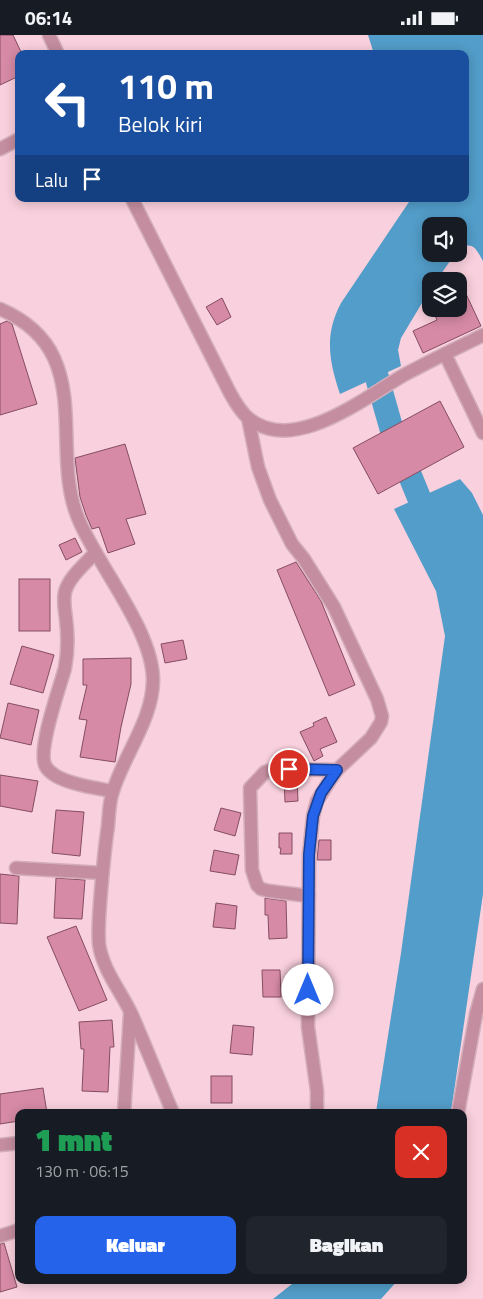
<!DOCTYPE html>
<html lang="id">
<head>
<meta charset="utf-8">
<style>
	body { margin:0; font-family:"Titillium Web",sans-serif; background:#20242c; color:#f1f3f6; height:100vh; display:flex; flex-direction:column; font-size:19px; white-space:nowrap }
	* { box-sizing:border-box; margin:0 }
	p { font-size:16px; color:#9ea1a6 }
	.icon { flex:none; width:28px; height:28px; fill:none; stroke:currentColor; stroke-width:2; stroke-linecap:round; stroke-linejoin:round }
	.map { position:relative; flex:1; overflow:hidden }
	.drawer { position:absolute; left:15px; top:1074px; width:452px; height:175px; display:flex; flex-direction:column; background:#171b24; border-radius:10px; box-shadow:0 2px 12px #0003 }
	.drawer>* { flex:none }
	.banner { position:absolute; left:15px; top:15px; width:454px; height:152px; border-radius:10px; box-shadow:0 2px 12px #0003; background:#1a4fa0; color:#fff; overflow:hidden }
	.tools { position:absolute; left:422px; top:182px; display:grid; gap:10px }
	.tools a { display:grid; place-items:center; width:45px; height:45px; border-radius:10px; background:#171b24; box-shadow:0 2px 12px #0003; font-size:25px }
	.pin { position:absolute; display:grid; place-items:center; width:42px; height:42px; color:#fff; margin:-21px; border:2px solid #fff; border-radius:50%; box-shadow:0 1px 5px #0007 }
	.me { position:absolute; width:55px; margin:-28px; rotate:0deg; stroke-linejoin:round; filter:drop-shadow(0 0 4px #0008) }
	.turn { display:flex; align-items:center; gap:18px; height:105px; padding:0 20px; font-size:22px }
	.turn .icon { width:65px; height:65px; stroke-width:2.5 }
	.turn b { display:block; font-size:35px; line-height:42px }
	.then { display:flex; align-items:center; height:48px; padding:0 20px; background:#0003; gap:10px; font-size:19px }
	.round { display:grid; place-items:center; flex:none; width:52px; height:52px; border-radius:10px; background:#20242c }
	.headline { display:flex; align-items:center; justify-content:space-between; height:85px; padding:0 20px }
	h1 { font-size:30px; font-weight:800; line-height:38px; color:#1e9e55 }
	.action { display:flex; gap:10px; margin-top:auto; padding:10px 20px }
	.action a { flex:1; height:58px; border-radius:10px; background:#2563eb; color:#fff; font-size:20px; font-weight:800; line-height:58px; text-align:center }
	.action a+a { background:#20242c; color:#f1f3f6 }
	.status { display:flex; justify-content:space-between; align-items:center; height:35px; padding:0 25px; background:#171b24; direction:ltr }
	.status svg { height:14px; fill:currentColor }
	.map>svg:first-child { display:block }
	.water { fill:#529dc9 }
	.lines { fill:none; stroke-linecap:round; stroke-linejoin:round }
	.river { stroke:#529dc9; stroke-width:24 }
	.building { fill:#d68aa5; stroke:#854d62 }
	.minor-casing { stroke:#d3aeba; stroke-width:15 }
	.minor { stroke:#c48da0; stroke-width:12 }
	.route-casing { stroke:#184099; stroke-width:12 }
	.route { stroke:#2563eb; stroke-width:9 }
</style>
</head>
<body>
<div class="status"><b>06:14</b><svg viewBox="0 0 49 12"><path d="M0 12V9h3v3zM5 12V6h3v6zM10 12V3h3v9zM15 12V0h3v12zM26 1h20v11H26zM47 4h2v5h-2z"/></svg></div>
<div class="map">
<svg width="483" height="1264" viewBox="0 0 483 1264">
	<rect width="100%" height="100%" fill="#f9d0dd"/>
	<!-- water -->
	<g class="water">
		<path d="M 368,0 L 483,0 L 483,226 C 477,215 472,204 459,215 L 459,191 L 431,191 L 431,219 L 455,219 L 436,246 L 431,246 L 431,253 L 401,303 L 398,315 L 401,331 L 340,359 C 329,326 324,300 341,268 L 411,164 L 465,164 L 465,19 L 374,19 Z"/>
		<polygon points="460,444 472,458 483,480 483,859 451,1077 376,1077 401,918 445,601 436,556 394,474"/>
		<polygon points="297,1245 398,1245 381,1264 273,1264"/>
	</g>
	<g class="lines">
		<!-- river -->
		<polyline class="river" points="368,311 393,399 431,492"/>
	</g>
	<!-- building -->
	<g class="building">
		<polygon points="0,0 13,0 22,19 19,19 19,41 0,50"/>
		<polygon points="459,244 481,291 423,318 413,296 437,285 432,274 459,274"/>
		<polygon points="222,263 231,282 217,290 206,272"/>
		<polygon points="7,286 12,289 37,369 0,380 0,289"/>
		<polygon points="440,366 464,412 378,459 353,413"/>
		<polygon points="125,409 146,479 126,484 135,509 108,518 99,492 92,494 86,480 80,462 75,423"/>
		<polygon points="75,503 82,517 66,525 59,510"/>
		<polygon points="296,527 321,566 355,650 329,661 277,535"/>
		<rect x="19" y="544" width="31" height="52"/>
		<polygon points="183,605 187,624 165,628 161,609"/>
		<polygon points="22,611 54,620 43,658 10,649"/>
		<polygon points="131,623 131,649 121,692 115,727 80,722 87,685 79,684 87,650 83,650 83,624"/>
		<polygon points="8,668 39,675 31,710 0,703"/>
		<polygon points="326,682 337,707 320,714 323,721 314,726 300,697 314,691 313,688"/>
		<polygon points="0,740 38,746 32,777 0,771"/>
		<polygon points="284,742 297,742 298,766 285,767"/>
		<polygon points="221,773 241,778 235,801 214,795"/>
		<polygon points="56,775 84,777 80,821 52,818"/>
		<polygon points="279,798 292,798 292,819 280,819 281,813 279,813"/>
		<polygon points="319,805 331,805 331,825 317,825"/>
		<polygon points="214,815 239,820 235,840 210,836"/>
		<polygon points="0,839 19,841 17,889 0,888"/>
		<polygon points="56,843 85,845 82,884 54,883"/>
		<polygon points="265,863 286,866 287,903 269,904 268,880 265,880"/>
		<polygon points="216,868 237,871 235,894 213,892"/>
		<polygon points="76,891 107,965 79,976 47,902"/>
		<polygon points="262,935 280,935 281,962 263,962"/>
		<polygon points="112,985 114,1012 110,1012 108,1057 82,1056 84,1014 81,1014 79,987"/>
		<polygon points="233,990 254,992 252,1020 230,1018"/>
		<rect x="211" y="1041" width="21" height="27"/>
		<polygon points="43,1053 47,1078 19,1078 19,1086 0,1089 0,1059"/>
		<polygon points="4,1208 17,1252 0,1257 0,1209"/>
	</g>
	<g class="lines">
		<!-- minor casing -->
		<g class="minor-casing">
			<g id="minor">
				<polyline points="49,0 58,19"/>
				<polyline points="0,114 19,104"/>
				<path d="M 132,164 L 230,358 C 235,367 241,377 248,383 C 293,421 365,362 404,340 C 430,326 457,313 483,300"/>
				<path d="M 0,274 C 23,284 43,299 54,323 C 76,371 57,432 78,483 C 97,530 153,595 153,645 C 153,684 124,720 113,756 C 109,767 109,779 108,791 C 104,817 102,843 100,869 C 99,882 98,896 99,909 C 103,936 121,956 132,980 C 146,1012 159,1045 173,1078"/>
				<polyline points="445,319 483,398"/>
				<polyline points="248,383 258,432 270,465 292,509 304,524 334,572 377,664 382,681 381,687 371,703 337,735 330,745 317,766 313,781 309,820 308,992 317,1056 317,1078"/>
				<path d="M 95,518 C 85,529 69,542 65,557 C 63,566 65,575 66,584 C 68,600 68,617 65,633 C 60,652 36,717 46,732 C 56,748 95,753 112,756"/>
				<polyline points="16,833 102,838"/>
				<polyline points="309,861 269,856 261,854 257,850 252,835 250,753 265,737 273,734 337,735"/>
				<polyline points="124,1078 130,980"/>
				<polyline points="458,1078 476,979 483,954"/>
				<polyline points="0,1110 19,1108"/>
				<polyline points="0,1201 19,1195"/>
			</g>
		</g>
		<!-- minor -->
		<use href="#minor" class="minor"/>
	</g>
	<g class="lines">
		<!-- route casing -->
		<g class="route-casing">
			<polyline id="route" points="289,734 337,735 321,758 313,781 309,820 308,955"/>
		</g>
		<!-- route -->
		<use href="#route" class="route"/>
	</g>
</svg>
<div class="tools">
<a><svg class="icon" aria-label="sound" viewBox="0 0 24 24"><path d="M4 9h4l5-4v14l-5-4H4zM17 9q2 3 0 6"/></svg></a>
<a><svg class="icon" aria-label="layers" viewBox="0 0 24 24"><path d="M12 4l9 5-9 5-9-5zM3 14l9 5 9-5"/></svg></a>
</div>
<div class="pin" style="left:289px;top:734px;background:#d93025"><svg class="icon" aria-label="arrive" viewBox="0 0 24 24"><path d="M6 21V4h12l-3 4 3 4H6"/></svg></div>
<svg class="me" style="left:308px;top:955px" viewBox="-20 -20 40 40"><circle r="19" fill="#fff"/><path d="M0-13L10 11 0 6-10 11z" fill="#2563eb"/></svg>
<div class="banner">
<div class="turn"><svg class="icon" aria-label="left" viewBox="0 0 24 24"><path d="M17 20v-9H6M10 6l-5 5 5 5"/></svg><div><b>110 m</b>Belok kiri</div></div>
<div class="then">Lalu<svg class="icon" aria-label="arrive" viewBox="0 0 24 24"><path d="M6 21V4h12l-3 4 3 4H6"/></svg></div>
</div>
<section class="drawer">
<div class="headline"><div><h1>1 mnt</h1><p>130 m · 06:15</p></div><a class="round" style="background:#d93025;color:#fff"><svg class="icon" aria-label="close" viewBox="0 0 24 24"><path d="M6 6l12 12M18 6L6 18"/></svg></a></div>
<div class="action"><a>Keluar</a><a>Bagikan</a></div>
</section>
</div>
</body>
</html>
